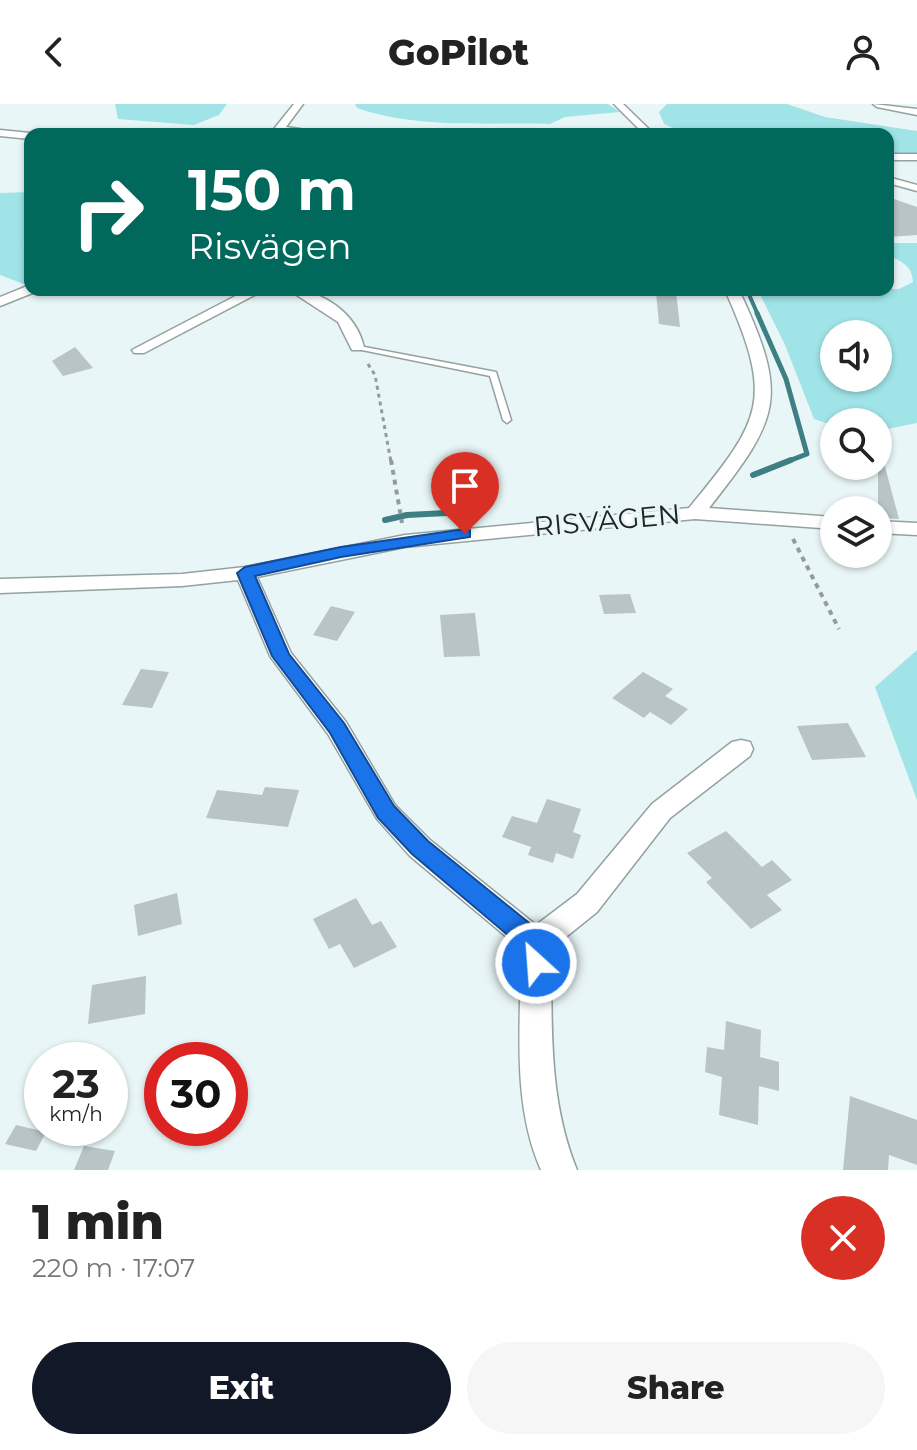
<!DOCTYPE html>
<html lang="en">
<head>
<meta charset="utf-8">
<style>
	body { margin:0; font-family:Montserrat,sans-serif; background:#f6f6f6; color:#222; height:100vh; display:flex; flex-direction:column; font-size:30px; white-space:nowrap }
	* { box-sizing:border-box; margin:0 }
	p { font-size:26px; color:#767676 }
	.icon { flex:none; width:44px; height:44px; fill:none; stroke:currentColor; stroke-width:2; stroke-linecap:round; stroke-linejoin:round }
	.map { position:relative; height:1066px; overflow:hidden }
	.side { display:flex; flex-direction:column; background:#fff; flex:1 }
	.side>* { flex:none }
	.banner { position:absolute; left:24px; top:24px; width:870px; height:168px; border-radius:16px; box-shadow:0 2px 6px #0004; background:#00695c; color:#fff; overflow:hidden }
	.fabs { position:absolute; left:820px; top:216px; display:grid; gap:16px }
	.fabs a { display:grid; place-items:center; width:72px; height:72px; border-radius:50%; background:#fff; box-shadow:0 2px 6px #0004; font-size:40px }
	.speed { position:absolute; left:24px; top:938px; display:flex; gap:16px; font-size:40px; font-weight:700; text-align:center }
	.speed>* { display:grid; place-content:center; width:104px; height:104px; border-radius:50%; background:#fff; box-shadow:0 2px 6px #0004; line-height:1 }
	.speed small { font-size:20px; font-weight:400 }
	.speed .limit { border:12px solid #d22; background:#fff; color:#111 }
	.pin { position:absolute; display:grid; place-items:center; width:68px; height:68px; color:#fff; margin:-82px -34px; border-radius:50% 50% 50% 0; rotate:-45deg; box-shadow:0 0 8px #0007 }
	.pin .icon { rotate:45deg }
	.me { position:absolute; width:88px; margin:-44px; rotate:334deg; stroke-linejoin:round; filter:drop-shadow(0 0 6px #0008) }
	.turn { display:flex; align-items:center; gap:28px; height:168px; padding:0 32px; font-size:36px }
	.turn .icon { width:104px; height:104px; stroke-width:2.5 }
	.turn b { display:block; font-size:56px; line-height:68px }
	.round { display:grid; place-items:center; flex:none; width:84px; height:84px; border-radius:42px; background:#f6f6f6 }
	.overview { display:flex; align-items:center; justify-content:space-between; height:136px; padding:0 32px }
	h1 { font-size:48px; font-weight:800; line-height:60px }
	.action { display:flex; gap:16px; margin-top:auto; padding:16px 32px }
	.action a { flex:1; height:92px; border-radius:48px; background:#111827; color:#fff; font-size:32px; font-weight:800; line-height:92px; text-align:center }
	.action a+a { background:#f6f6f6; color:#222 }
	header { display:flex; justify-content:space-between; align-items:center; height:104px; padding:0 32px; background:#fff; font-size:36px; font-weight:800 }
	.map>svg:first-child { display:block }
	.green { fill:#a0e4e8; fill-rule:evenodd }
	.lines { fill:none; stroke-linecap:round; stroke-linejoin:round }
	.stream-far2 { stroke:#3d7f83; stroke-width:4 }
	.stream-far1 { stroke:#3d7f83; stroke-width:5 }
	.stream { stroke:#3d7f83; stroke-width:6 }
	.building { fill:#b8c4c5 }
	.lane-casing { stroke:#95a1a1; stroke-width:3 }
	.street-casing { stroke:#95a1a1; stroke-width:3 }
	.path-far1 { stroke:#929c9c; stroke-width:3; stroke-dasharray:4 4; stroke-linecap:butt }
	.path { stroke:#929c9c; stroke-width:4; stroke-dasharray:5 5; stroke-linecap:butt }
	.lane { fill:#fff; fill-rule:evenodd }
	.street { fill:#fff; fill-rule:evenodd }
	.route { fill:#1a73e8; stroke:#114b97; stroke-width:2 }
	.labels { text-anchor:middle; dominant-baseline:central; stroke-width:6; stroke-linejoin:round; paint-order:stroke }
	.street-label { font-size:28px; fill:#202525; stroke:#e9f6f7 }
</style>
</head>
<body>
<header><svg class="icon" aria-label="back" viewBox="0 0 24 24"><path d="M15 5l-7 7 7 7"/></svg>GoPilot<svg class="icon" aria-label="person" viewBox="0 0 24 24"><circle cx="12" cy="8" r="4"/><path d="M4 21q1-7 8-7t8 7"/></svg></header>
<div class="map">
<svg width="917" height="1066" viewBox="0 0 917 1066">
	<rect width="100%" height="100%" fill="#e9f6f7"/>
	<!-- green -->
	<g class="green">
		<polygon points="115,0 227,0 219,11 194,21 118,15"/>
		<path d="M 355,0 L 608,0 L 620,8 L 565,13 L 550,20 C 487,18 417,25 357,4 Z"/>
		<polygon points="667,0 787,0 825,13 917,27 917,51 888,50 888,30 682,28 664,20 659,8"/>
		<polygon points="30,88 30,135 23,138 30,140 29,182 0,171 0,89"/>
		<path d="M 893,139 L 917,139 L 917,319 L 878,327 L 878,318 L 834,318 L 834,322 L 814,315 L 785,241 L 758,186 L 899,185 L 913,178 C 912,161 902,158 888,151 L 888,141 ZM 878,230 L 878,274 L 834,274 L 834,230 Z"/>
		<polygon points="917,546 917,696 875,583"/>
	</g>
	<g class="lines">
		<!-- stream-far2 -->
		<polyline class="stream-far2" points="747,186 758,211"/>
		<!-- stream-far1 -->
		<polyline class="stream-far1" points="757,209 786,275 807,350 786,358"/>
		<!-- stream -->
		<g class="stream">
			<polyline points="753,371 791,356"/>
			<polyline points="385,416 407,411 447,409"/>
		</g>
	</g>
	<!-- building -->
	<g class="building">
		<polygon points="888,93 917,103 917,131 888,133"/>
		<polygon points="656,188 676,188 680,223 659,220"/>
		<polygon points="75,243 93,264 63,272 52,257"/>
		<polygon points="884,359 899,415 878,414 878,360"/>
		<polygon points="630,490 636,509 604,510 599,491"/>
		<polygon points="331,502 355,508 337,537 313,531"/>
		<polygon points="475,509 480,552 444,553 440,511"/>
		<polygon points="141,565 169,568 152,604 122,601"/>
		<polygon points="643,568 673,585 665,592 688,605 671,621 650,608 644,614 612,594"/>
		<polygon points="848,619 866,653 812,656 797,622"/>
		<polygon points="265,683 299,686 288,723 206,714 217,686 262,691"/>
		<polygon points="547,695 581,705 573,728 581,731 573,755 556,749 553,759 528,751 531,743 502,733 512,712 537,719"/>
		<polygon points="726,727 762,763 772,756 792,776 767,791 782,806 751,825 706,778 712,774 687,749"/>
		<polygon points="177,789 182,820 138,832 134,801"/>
		<polygon points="356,794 372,821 381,817 397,843 354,864 340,840 329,845 313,815"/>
		<polygon points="146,872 145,910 88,920 92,881"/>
		<polygon points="726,917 761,926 760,953 779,958 779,987 759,982 758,1021 719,1011 722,973 705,968 707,943 724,946"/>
		<polygon points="850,992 917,1016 917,1061 889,1051 888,1066 843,1066"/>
		<polygon points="16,1021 46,1028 36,1047 5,1040"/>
		<polygon points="84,1042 115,1047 108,1066 74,1066"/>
	</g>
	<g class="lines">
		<!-- lane casing -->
		<g class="lane-casing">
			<polygon id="lane" points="354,241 496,268 511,316 507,319 503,316 490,272 357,245 354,245"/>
		</g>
		<!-- street casing -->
		<g class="street-casing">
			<g id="street">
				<polygon points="294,0 303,0 286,23 332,30 270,30"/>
				<polygon points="614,0 623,0 654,30 644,30"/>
				<polygon points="873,0 917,5 917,11 877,3"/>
				<polygon points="0,26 30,29 33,30 30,30 30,35 0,32"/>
				<rect x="888" y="50" width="29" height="6"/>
				<polygon points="888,73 917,81 917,87 888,79"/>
				<polygon points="30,181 30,186 35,188 0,202 0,193"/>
				<polygon points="247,186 264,186 144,249 134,249 132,246"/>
				<path d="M 289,186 C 323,186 356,209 364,243 L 362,246 L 352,246 L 338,218 Z"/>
				<path d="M 725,186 L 739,186 C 789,293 781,313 709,404 L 834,413 L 834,425 L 695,415 L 405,443 L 257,473 L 291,549 L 346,618 L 395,701 L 430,736 L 536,821 L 577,790 L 652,700 L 732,638 L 741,636 L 750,638 L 753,645 L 750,652 L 670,714 L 597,808 L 551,845 C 552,920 548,996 577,1066 L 541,1066 C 511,999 521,917 521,845 L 410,752 L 377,715 L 328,630 L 270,552 L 238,476 L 182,482 L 0,489 L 0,475 L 182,470 L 245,463 L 405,431 L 689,404 C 763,314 774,296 725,186 Z"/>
				<polygon points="878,417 917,419 917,431 878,429"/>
			</g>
		</g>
		<!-- path-far1 -->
		<polyline class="path-far1" points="368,260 375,271 391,358"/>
		<!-- path -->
		<g class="path">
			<polyline points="391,356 402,419"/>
			<polyline points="793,435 839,525"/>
		</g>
		<!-- lane -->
		<use href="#lane" class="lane"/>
		<!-- street -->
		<use href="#street" class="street"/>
	</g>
	<!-- route -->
	<polygon class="route" points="465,425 470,426 470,433 341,453 255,472 289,550 344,619 394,702 428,737 544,831 549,859 545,867 536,870 527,867 523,844 412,750 378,714 330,629 272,552 237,469 245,463 341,443"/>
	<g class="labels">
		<!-- street labels -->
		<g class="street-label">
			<text transform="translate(607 416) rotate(-5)">RISVÄGEN</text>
		</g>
	</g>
</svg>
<div class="fabs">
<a><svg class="icon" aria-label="sound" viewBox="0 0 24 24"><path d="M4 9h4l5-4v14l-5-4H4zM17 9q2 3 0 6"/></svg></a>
<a><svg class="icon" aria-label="search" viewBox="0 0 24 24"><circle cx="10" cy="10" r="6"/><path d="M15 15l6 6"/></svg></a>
<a><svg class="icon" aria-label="layers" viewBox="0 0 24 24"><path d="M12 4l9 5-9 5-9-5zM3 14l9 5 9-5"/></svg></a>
</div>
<div class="speed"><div>23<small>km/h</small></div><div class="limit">30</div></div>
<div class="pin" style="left:465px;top:430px;background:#d93025"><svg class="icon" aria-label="arrive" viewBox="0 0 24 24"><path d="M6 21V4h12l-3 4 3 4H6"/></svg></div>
<svg class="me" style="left:536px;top:859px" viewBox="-20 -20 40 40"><circle r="17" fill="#1a73e8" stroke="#fff" stroke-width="3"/><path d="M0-11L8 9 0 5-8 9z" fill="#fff"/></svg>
<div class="banner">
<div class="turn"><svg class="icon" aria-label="right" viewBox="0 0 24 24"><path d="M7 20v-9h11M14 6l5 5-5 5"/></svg><div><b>150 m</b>Risvägen</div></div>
</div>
</div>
<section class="side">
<div class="overview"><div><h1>1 min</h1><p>220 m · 17:07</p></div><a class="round" style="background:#d93025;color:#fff"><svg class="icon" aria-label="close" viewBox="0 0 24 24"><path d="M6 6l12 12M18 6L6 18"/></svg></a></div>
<div class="action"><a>Exit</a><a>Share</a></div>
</section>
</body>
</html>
